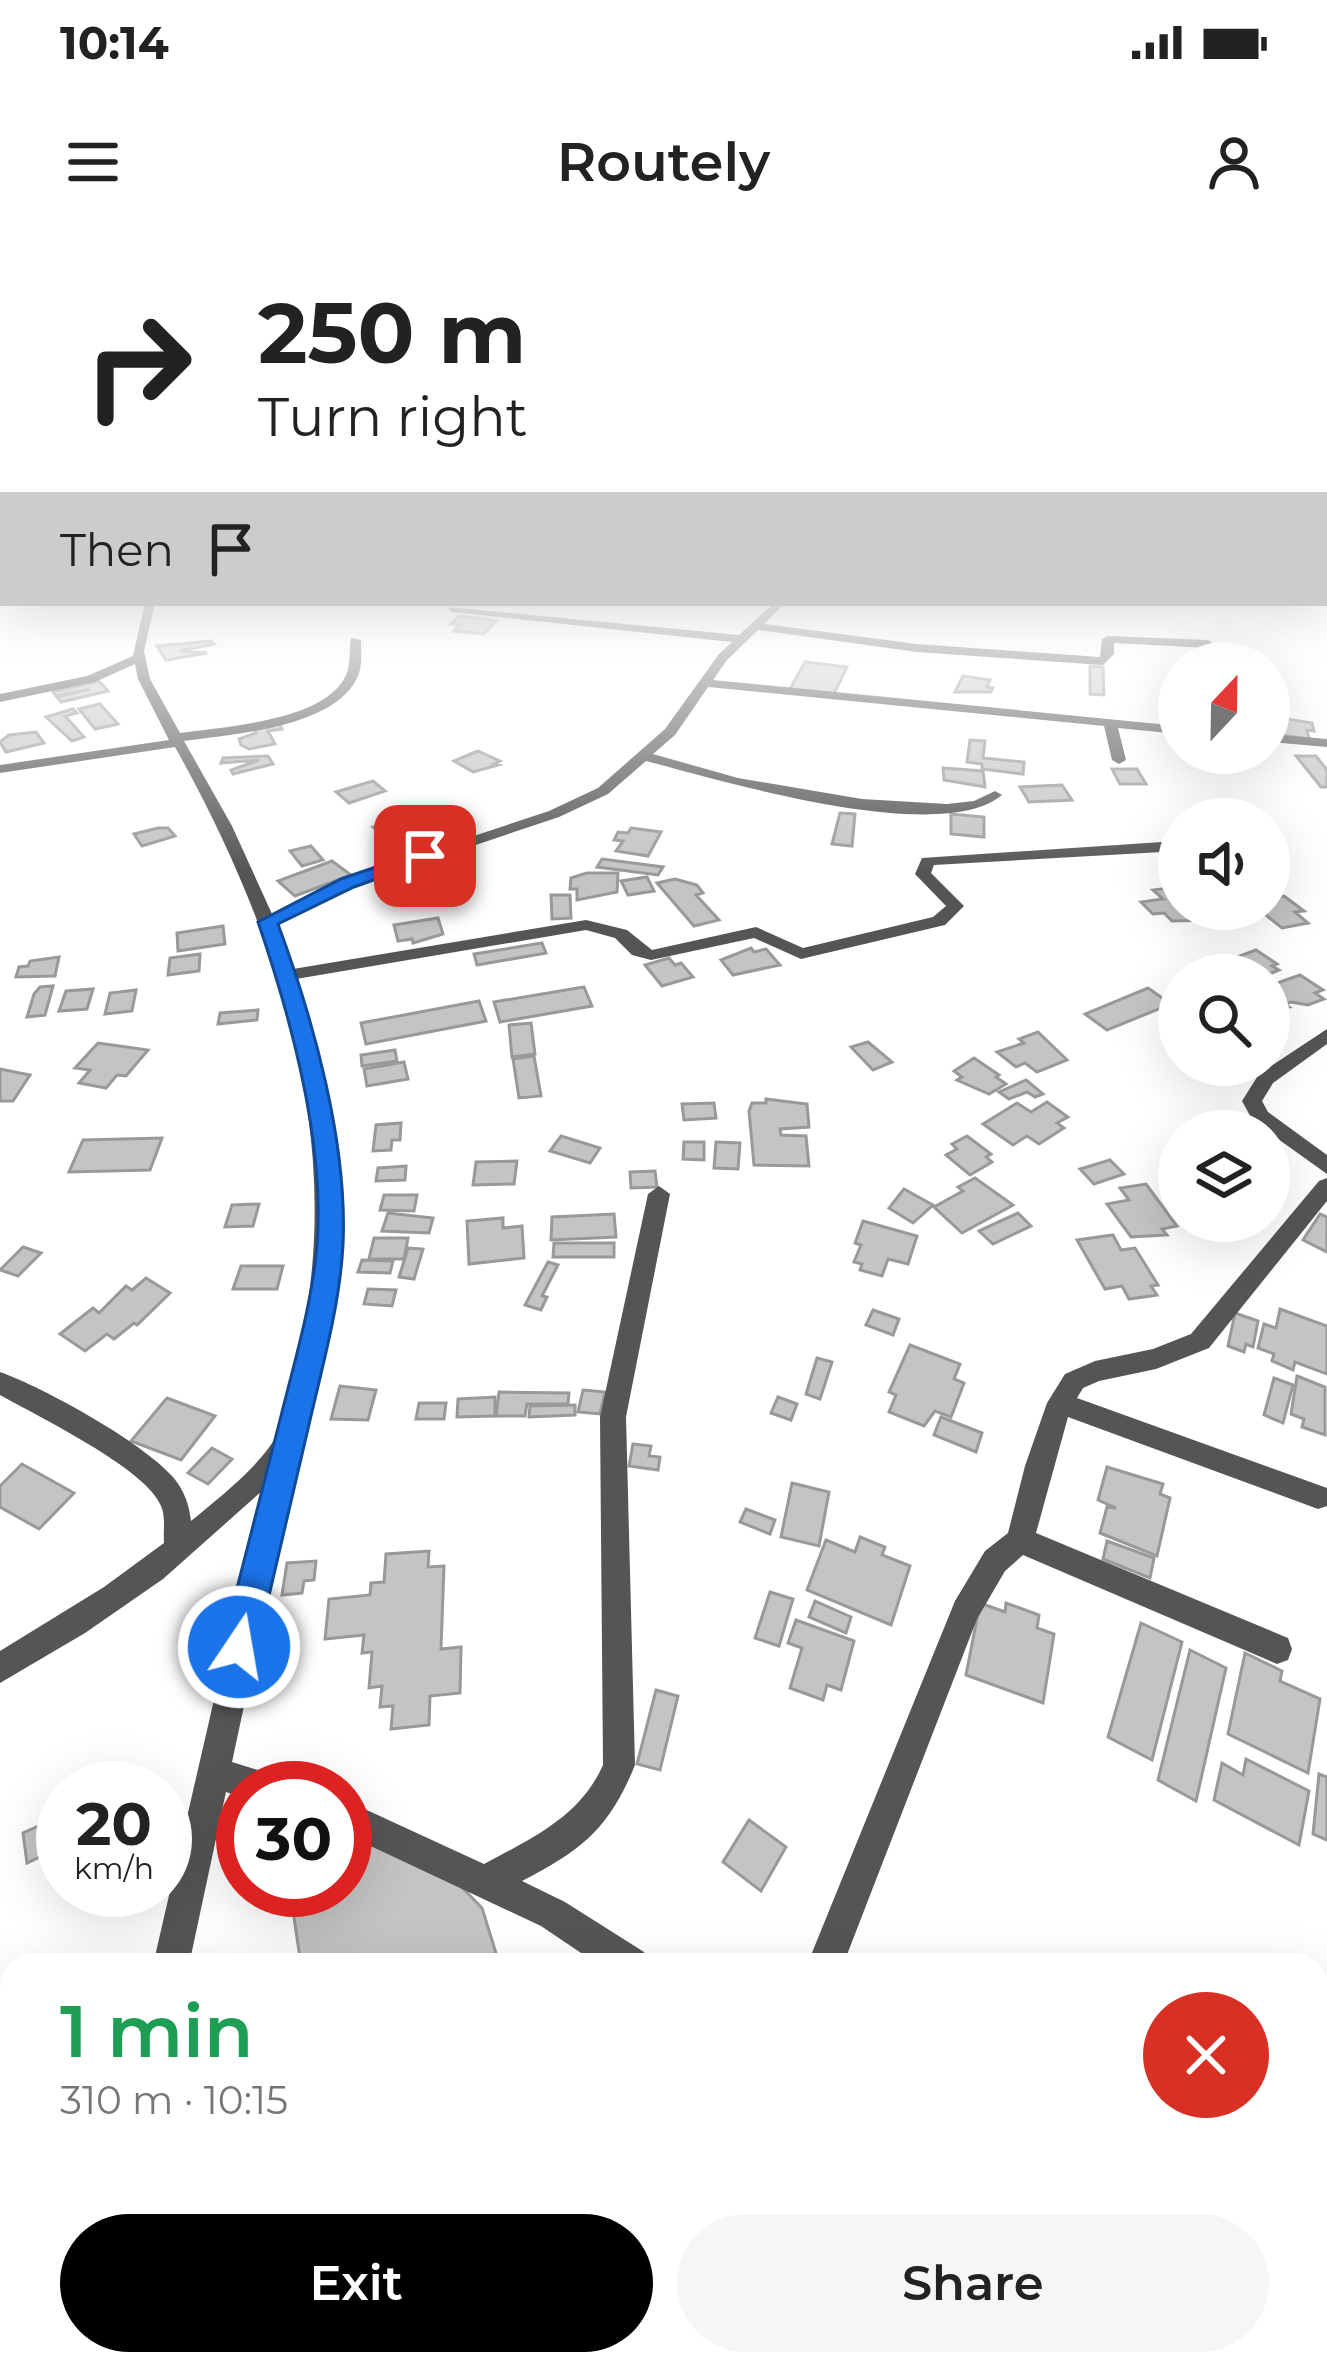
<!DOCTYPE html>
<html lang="en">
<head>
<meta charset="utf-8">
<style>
	body { margin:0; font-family:Montserrat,sans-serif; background:#f6f6f6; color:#222; height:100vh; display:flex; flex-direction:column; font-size:45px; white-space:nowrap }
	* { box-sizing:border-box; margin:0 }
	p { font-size:39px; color:#767676 }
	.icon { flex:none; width:66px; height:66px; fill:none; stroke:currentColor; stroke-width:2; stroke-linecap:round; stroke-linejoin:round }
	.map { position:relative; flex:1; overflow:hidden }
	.details { position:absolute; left:0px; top:1713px; width:1329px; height:423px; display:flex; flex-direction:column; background:#fff; border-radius:36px 36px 0 0; box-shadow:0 12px 48px #0002 }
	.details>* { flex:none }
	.hud { position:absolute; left:0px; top:0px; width:1329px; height:366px; box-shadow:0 12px 48px #0002; background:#fff; color:#222; overflow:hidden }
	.needle { width:78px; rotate:22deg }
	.controls { position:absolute; left:1158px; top:402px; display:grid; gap:24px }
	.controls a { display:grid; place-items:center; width:132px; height:132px; border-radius:50%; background:#fff; box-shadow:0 12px 48px #0002; font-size:60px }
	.speed { position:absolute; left:36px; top:1521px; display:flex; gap:24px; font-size:60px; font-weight:700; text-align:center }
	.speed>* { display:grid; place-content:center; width:156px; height:156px; border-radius:50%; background:#fff; box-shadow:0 12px 48px #0002; line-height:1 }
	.speed small { font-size:30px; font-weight:400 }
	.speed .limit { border:18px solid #d22; background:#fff; color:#111 }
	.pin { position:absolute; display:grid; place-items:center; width:102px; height:102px; color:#fff; margin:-51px; border-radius:24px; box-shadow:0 6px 18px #0006 }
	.me { position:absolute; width:132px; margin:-66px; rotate:12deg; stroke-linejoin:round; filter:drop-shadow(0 0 9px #0008) }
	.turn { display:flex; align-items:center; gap:42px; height:252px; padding:0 60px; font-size:54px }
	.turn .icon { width:156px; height:156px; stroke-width:2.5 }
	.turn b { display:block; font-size:84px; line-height:102px }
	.then { display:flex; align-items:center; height:114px; padding:0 60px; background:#0003; gap:24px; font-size:45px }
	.round { display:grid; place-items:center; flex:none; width:126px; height:126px; border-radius:63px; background:#f6f6f6 }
	.overview { display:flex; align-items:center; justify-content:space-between; height:204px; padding:0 60px }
	h1 { font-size:72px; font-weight:600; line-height:90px; color:#1e9e55 }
	.primary-button { display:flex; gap:24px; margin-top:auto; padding:24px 60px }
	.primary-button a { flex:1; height:138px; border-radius:72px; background:#000; color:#fff; font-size:48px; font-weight:600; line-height:138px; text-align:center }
	.primary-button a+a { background:#f6f6f6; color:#222 }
	.status { display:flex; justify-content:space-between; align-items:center; height:84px; padding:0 60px; background:#fff; direction:ltr }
	.status svg { height:33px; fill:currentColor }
	header { display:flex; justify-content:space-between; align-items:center; height:156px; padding:0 60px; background:#fff; font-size:54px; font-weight:600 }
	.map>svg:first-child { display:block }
	.building { fill:#c4c4c4; stroke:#999; stroke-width:3 }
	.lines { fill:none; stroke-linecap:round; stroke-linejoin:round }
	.minor { fill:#555; fill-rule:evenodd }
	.route { fill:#1a73e8; stroke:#114b97; stroke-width:3 }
</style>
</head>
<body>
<div class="status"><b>10:14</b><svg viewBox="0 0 49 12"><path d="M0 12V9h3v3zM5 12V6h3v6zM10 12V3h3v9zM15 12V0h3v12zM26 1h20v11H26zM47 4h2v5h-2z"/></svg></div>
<header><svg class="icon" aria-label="menu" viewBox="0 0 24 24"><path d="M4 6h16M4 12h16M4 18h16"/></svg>Routely<svg class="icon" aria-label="person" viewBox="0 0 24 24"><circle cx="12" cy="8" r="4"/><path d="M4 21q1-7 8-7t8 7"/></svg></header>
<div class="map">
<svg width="1327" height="2134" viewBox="0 0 1327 2134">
	<rect width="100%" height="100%" fill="#fff"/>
	<!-- building -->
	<g class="building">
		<polygon points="459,376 486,379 496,381 484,394 454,391 460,385 451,384"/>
		<polygon points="211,401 214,404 179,411 207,413 166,420 157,406"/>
		<polygon points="805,422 847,427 834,454 790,449"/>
		<polygon points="1090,426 1103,427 1104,455 1090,454"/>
		<polygon points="963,436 990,440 987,447 993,448 991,452 955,452"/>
		<polygon points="99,441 108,451 61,462 57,457 90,449 56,456 53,452"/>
		<polygon points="100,464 118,484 95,489 79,469"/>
		<polygon points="73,469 77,473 65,476 84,497 72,501 46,477"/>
		<polygon points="1269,476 1312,483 1314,491 1307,490 1309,499 1269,493"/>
		<polygon points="279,483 282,489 268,491 275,504 249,509 241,505 239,499 256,493 253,488"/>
		<polygon points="36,492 44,503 6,512 0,502 9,495"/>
		<polygon points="970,500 985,501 983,518 1024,522 1023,534 982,529 982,524 967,522"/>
		<polygon points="478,511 500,521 494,524 498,525 473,532 454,521"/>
		<polygon points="268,516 273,524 233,534 231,530 259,520 221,523 223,518"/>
		<polygon points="1296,516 1316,516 1327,530 1327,547 1321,547"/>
		<polygon points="943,528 983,531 985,547 944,540"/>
		<polygon points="1112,529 1137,529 1146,544 1120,544"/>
		<polygon points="373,541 385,551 349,563 336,552"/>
		<polygon points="1062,545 1072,560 1029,562 1020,547"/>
		<polygon points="840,573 855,574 852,606 832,604"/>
		<polygon points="951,574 984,577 984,597 951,594"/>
		<polygon points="404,577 417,593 387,599 373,587"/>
		<polygon points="158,588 168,588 175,596 142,606 134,594"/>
		<polygon points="631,588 661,592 648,616 616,611 623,601 614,600 618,592 628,593"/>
		<polygon points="311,606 323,620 302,626 290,611"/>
		<polygon points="602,619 663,627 658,635 597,627"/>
		<polygon points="332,621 351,635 295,656 278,641"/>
		<polygon points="587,633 618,633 617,652 577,660 577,649 570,649 571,638"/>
		<polygon points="647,637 654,651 628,655 621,641"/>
		<polygon points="675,639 697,645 703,653 696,655 719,680 694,686 657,643"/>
		<polygon points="1178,647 1179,669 1237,669 1206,674 1212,680 1172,681 1164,673 1153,674 1141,662 1163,659 1153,650"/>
		<polygon points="551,655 570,655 571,678 552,679"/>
		<polygon points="1284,656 1304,671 1295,672 1308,683 1282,688 1262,672 1269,669 1269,658"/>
		<polygon points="438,678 443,694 413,703 412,699 398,701 394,685"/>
		<polygon points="223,686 225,704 178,711 177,693"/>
		<polygon points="542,703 546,713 477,725 474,714"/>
		<polygon points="751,708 754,712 766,709 780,725 733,735 721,720"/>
		<polygon points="1256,710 1277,724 1272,726 1279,730 1267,735 1194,733"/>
		<polygon points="200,714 199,731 168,735 170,718"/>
		<polygon points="59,717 55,736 16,737 19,727 28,726 30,721"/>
		<polygon points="669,718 675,725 681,723 693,737 662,746 645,725"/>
		<polygon points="1300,735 1323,750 1315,753 1324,759 1308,765 1291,762 1285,764 1289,767 1269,770 1269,746"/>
		<polygon points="53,746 45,775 27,777 34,754 40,747"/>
		<polygon points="584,747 592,766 500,782 494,762"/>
		<polygon points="1148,748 1171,764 1107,790 1085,774"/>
		<polygon points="93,749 87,769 59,771 66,751"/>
		<polygon points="136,750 132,771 105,774 110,753"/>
		<polygon points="479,761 486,781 366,804 361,783"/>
		<polygon points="258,770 257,780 218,784 220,773"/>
		<polygon points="531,783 535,814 512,817 509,785"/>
		<polygon points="1038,792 1067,820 1037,832 1025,823 1016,827 997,812 1024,803 1019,799"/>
		<polygon points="868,802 892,822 873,830 851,807"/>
		<polygon points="98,803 148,810 126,836 117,835 106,848 79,843 90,830 75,828"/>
		<polygon points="395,810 397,821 362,826 361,815"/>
		<polygon points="534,816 541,856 519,858 513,819"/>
		<polygon points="974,818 999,835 996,837 1006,844 989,854 957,840 962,837 954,831"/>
		<polygon points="404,822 408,839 367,846 364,829"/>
		<polygon points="0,829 30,835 13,861 0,861"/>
		<polygon points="1026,840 1043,854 1035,857 1027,852 1009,859 999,852"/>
		<polygon points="766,859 807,864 809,887 780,889 781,895 806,896 809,926 754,925 749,871 752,863 766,863"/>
		<polygon points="1047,862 1068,877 1057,883 1064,888 1039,904 1027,896 1013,905 983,884 1017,863 1031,872"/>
		<polygon points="714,863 716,878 684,880 682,864"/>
		<polygon points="401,883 400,900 392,900 391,910 373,911 376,885"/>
		<polygon points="561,896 600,908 590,923 550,911"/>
		<polygon points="967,896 991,914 986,917 992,922 970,935 946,915 957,909 952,904"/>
		<polygon points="162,898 150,930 69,932 83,900"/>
		<polygon points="684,902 704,902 704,920 683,919"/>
		<polygon points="716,902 740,903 738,929 714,928"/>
		<polygon points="1110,920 1124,934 1094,944 1080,929"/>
		<polygon points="517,921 514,944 473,945 476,922"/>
		<polygon points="406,926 405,940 376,941 378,928"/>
		<polygon points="655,931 657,947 631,948 630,932"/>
		<polygon points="975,938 1013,965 962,993 934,967 963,951 958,947"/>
		<polygon points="1146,944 1177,986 1162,989 1167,995 1131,997 1107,964 1129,960 1120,948"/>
		<polygon points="904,949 933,965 913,983 889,968"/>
		<polygon points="384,955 417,955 414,971 380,970"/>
		<polygon points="259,964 253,986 225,987 232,965"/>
		<polygon points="388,973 433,978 429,993 382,991"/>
		<polygon points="1018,973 1031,986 993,1004 979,991"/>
		<polygon points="614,974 616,997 551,1000 552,977"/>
		<polygon points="1320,974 1327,977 1327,1012 1303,1000"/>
		<polygon points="503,978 503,988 522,986 524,1018 469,1024 467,981"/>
		<polygon points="863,981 917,996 908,1024 888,1019 882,1036 860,1030 862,1024 854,1022 861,1005 855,1003"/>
		<polygon points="1113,995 1121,1010 1135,1008 1158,1045 1151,1046 1157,1055 1129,1059 1122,1046 1105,1049 1077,1000"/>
		<polygon points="374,998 408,998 404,1019 369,1019"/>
		<polygon points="554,1003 614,1003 614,1017 553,1017"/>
		<polygon points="23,1007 41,1013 18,1036 0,1030"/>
		<polygon points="408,1008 423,1009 414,1039 399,1037"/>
		<polygon points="362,1020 393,1021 390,1033 358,1032"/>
		<polygon points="548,1022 558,1025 542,1056 547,1057 541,1070 525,1065"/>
		<polygon points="241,1026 283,1026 277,1049 233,1049"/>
		<polygon points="146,1038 170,1053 137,1085 134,1083 114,1099 107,1094 85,1111 60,1094 93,1068 99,1073 126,1046 132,1050"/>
		<polygon points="368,1049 396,1050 392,1066 364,1064"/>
		<polygon points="1280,1069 1327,1086 1327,1134 1295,1122 1293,1130 1272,1121 1274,1114 1258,1108 1264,1084 1276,1088"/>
		<polygon points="873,1070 899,1079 893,1095 866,1085"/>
		<polygon points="1235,1073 1258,1081 1253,1107 1246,1104 1244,1112 1228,1106"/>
		<polygon points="910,1105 960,1124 954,1139 964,1143 951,1177 935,1171 924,1186 889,1172 896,1155 889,1152"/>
		<polygon points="817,1118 832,1122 820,1159 806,1154"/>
		<polygon points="1297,1136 1325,1147 1325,1195 1302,1187 1304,1179 1291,1174"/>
		<polygon points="1274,1138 1293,1145 1283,1183 1264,1175"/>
		<polygon points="340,1146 376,1150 368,1180 331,1179"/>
		<polygon points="583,1150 605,1152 600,1174 578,1172"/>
		<polygon points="499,1152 569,1153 568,1164 527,1164 525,1176 496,1176"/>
		<polygon points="495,1157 495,1176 457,1177 458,1159"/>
		<polygon points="778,1157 797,1164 791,1180 771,1173"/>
		<polygon points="167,1158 215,1176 181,1220 131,1201"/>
		<polygon points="419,1163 446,1163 444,1179 416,1179"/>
		<polygon points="575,1165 575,1175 529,1177 530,1166"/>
		<polygon points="941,1177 982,1193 976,1212 934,1195"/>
		<polygon points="633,1204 651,1206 649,1216 660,1217 658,1230 629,1226"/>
		<polygon points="212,1208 232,1219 208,1244 188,1233"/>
		<polygon points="22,1224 74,1253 39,1289 0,1267 0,1246"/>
		<polygon points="1107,1227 1163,1244 1160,1254 1170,1258 1157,1316 1100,1293 1107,1267 1116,1268 1098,1260"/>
		<polygon points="792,1243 829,1252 819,1306 781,1297"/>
		<polygon points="746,1269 775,1280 770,1294 740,1282"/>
		<polygon points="860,1297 885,1307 882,1315 910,1326 891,1385 807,1350 826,1300 855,1312"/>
		<polygon points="1107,1301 1154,1318 1150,1338 1103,1319"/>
		<polygon points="429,1311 428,1327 444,1326 441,1409 461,1407 460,1453 430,1456 429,1485 391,1489 393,1466 380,1467 382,1446 369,1448 372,1412 362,1413 364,1395 325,1399 329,1359 370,1355 371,1343 384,1342 386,1314"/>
		<polygon points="316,1321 314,1340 304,1341 302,1353 282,1355 287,1323"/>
		<polygon points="770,1352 793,1359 779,1406 755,1398"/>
		<polygon points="815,1361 851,1377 846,1393 809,1377"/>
		<polygon points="980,1363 1005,1372 1006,1363 1039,1375 1037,1388 1054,1394 1043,1463 966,1435"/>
		<polygon points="796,1380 854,1401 841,1450 827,1445 823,1460 790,1448 802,1408 788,1403"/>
		<polygon points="1141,1383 1182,1402 1152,1520 1108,1497"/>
		<polygon points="1190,1410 1226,1428 1196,1561 1158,1540"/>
		<polygon points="1245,1413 1282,1431 1280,1441 1320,1459 1308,1533 1228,1494"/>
		<polygon points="656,1450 678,1456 660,1530 637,1524"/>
		<polygon points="1246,1519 1309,1551 1299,1605 1214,1560 1222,1523 1243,1535"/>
		<polygon points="1319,1534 1327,1537 1327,1600 1313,1594"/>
		<polygon points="63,1575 63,1606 27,1623 23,1593"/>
		<polygon points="749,1580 786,1607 761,1651 723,1622"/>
		<polygon points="345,1601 377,1602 450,1635 482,1668 496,1713 475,1725 301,1725 290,1650 345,1650"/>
	</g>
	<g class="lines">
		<!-- minor -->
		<g class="minor">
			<path d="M 145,363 L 155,363 L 144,411 L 150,439 L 180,493 C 223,487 326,481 346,435 C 351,424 349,409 351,398 L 361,400 C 361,412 363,426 357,438 C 333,488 233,494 184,501 L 232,586 L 272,674 L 341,640 L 549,571 L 598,548 L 665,489 L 719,414 L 732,402 L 451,372 L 447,367 L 739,395 L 774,363 L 785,363 L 764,384 L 917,404 L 1100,417 L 1102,399 L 1108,396 L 1208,400 L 1214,404 L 1208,408 L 1114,403 L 1114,414 L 1103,425 L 917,412 L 758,390 L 727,420 L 713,440 L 1179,486 L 1179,494 L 1118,488 L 1126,520 L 1119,524 L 1112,520 L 1104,486 L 708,447 L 675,495 L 653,514 L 738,538 L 862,559 L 947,564 L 974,561 L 995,551 L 1002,555 C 940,607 720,540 646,521 L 608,554 L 559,577 L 353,646 L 276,684 L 293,729 L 586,680 L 627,690 L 652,710 L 756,687 L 803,708 L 933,677 L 946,666 L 915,634 L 922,618 L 1162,602 L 1170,607 L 1162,612 L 934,625 L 931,633 L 964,666 L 945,685 L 801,719 L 754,698 L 651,720 L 632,715 L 615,698 L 586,690 L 296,739 C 335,864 349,985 323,1115 C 317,1146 314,1176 300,1205 L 232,1522 L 277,1536 L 281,1548 L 243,1548 L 243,1558 L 226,1552 L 189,1725 L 153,1725 L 262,1251 L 163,1339 L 85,1393 L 0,1443 L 0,1411 L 104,1347 L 164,1303 C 163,1292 166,1277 161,1266 C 147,1229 37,1176 0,1155 L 0,1132 C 45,1148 142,1202 173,1237 C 184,1250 189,1264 191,1281 C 221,1256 262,1225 280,1190 C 295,1161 297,1123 303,1092 C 343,885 275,686 175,507 L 0,533 L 0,525 L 169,500 L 138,439 L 135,424 L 95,442 L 0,462 L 0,454 L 87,436 L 133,416 Z"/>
			<polygon points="1269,494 1327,499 1327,507 1269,502"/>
			<polygon points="1327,789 1327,804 1273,843 1262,861 1268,872 1327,915 1327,934 1253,881 1242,861 1259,834"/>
			<polygon points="1327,938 1327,961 1209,1108 1156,1129 1099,1141 1083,1148 1077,1158 1327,1248 1327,1266 1318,1269 1068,1177 1036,1293 1288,1398 1292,1409 1288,1420 1277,1424 1023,1315 1005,1331 977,1379 843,1725 807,1725 955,1361 985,1311 1008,1293 1025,1226 1047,1163 1065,1134 1095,1121 1153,1109 1191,1094 1319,941"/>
			<path d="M 659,946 L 670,954 L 626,1177 L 635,1525 C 609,1589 582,1610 522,1641 L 565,1662 L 644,1712 L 649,1725 L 599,1725 L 541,1686 L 345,1594 L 345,1560 L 484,1624 C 532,1598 580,1577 603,1525 L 600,1177 L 648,954 Z"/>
			<polygon points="30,2124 74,2124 71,2134 27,2134"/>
			<polygon points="1151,2124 1203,2124 1207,2134 1155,2134"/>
		</g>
	</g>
	<!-- sky -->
	<linearGradient id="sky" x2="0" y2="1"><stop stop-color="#8cadcc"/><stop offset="0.53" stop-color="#fff"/><stop offset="1" stop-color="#fff" stop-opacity="0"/></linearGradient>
	<rect width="1327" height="632" fill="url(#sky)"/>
	<!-- route -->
	<path class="route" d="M 425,610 L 432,612 L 432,619 L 354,647 L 278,684 C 313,779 348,903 343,1005 C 340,1062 324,1120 311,1176 C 293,1253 275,1330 257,1407 L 252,1419 L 239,1424 L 227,1419 L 222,1407 C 242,1330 261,1253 281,1176 C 295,1120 312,1063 317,1005 C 325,903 291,778 258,682 L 341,639 Z"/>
</svg>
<div class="controls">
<a><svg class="needle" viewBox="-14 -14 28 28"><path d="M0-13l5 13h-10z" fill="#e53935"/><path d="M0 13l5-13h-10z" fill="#767676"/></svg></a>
<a><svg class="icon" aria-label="sound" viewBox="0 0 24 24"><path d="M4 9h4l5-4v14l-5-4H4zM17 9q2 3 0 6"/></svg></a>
<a><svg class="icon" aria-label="search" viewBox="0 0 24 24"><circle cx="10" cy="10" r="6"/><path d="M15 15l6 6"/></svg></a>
<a><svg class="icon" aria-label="layers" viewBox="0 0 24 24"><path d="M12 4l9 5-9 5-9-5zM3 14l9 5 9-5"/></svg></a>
</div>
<div class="speed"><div>20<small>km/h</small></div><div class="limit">30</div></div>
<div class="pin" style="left:425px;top:616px;background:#d93025"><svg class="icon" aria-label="arrive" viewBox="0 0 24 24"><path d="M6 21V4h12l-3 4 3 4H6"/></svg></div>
<svg class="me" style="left:239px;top:1407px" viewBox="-20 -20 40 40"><circle r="17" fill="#1a73e8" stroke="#fff" stroke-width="3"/><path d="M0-11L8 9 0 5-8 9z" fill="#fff"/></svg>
<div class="hud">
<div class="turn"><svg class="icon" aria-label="right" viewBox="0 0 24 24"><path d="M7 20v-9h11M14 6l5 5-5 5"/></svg><div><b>250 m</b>Turn right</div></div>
<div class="then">Then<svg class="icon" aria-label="arrive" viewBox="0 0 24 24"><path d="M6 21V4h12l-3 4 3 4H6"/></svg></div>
</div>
<section class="details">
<div class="overview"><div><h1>1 min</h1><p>310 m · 10:15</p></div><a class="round" style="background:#d93025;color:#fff"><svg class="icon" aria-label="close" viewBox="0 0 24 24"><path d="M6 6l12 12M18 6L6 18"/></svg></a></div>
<div class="primary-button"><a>Exit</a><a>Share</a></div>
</section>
</div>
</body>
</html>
